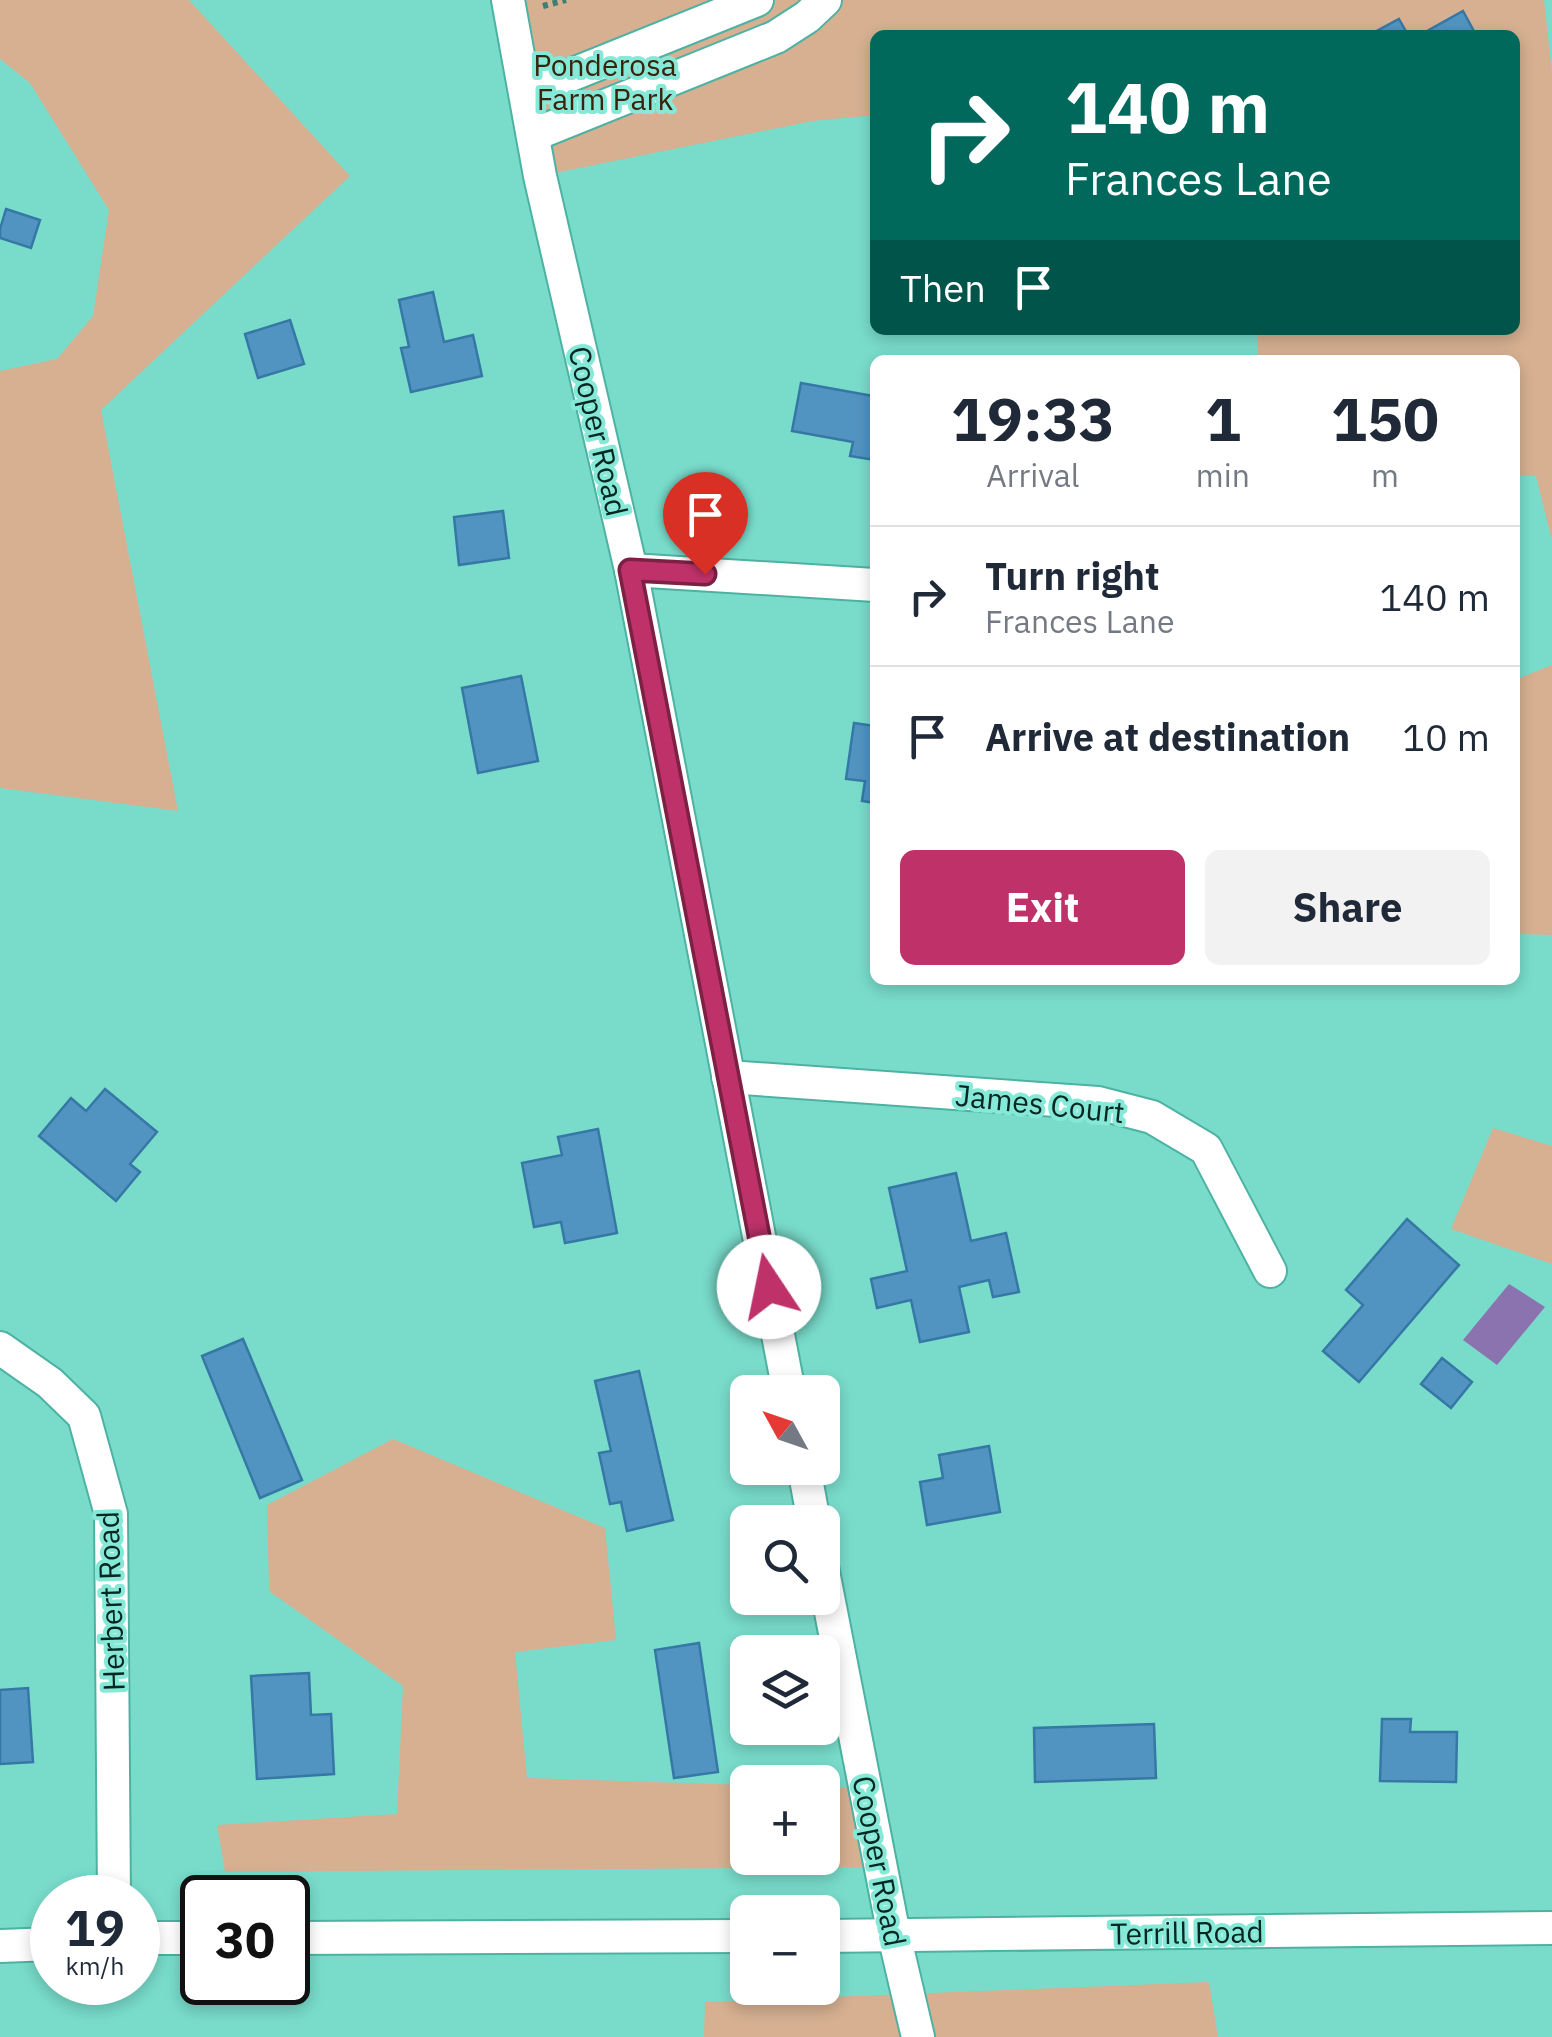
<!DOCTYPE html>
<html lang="en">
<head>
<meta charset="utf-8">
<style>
	body { margin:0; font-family:"IBM Plex Sans",sans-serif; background:#f2f2f3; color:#1f2937; height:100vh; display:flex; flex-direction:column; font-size:38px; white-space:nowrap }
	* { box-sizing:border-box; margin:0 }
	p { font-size:32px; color:#747a83 }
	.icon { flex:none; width:55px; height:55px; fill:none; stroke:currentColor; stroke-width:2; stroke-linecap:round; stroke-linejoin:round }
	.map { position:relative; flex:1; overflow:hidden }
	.drawer { position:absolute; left:870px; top:355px; width:650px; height:630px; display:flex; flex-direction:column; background:#fff; border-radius:15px; box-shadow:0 5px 15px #0003 }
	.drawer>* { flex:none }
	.top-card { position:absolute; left:870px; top:30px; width:650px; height:305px; border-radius:15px; box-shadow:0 5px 15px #0003; background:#00695c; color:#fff; overflow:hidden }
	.needle { width:65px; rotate:310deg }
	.controls { position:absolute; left:730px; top:1375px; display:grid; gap:20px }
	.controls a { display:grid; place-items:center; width:110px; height:110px; border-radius:15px; background:#fff; box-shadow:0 5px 15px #0003; font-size:50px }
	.speed { position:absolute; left:30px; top:1875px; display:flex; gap:20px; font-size:50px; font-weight:700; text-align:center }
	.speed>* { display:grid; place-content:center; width:130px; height:130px; border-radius:50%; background:#fff; box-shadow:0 5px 15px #0003; line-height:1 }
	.speed small { font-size:25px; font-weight:400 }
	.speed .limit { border:5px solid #111; border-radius:15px; background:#fff; color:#111 }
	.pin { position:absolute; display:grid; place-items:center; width:85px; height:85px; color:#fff; margin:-102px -42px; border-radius:50% 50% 50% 0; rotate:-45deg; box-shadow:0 0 10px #0007 }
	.pin .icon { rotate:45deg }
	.me { position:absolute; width:110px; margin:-55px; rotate:349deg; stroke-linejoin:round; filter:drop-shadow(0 0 8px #0008) }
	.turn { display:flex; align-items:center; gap:35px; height:210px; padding:0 30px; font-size:45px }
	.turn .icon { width:130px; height:130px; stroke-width:2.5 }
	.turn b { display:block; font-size:70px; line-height:85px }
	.then { display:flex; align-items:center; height:95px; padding:0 30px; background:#0003; gap:20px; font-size:38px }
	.eta { display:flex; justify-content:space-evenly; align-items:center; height:170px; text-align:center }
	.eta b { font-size:60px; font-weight:700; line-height:70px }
	.primary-button { display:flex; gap:20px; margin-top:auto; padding:20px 30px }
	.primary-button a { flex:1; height:115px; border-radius:15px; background:#be3269; color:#fff; font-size:40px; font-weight:700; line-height:115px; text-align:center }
	.primary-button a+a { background:#f2f2f3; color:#1f2937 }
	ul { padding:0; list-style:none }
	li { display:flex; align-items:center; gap:30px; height:140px; padding:0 30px; border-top:2px solid #e0e1e3 }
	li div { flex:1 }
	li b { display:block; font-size:38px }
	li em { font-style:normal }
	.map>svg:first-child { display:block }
	.green { fill:#d6b091 }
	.water { fill:#8a73af }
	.building { fill:#5193c1; stroke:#3678a5; stroke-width:2.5 }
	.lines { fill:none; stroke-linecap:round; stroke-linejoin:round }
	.minor-casing { stroke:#4db2a2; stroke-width:36 }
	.path { stroke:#3d7f74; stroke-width:6; stroke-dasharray:5 5; stroke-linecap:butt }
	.minor { stroke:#fff; stroke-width:32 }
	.route-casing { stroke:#7c2044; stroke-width:25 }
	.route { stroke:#be3269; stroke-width:18 }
	.labels { text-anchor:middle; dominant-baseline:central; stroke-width:8; stroke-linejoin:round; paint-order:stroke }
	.park-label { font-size:30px; fill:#3a230d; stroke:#86e9d8 }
	.street-label { font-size:30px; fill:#052621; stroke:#86e9d8 }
</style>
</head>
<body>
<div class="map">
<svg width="1552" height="2037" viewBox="0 0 1552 2037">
	<rect width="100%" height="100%" fill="#79dccb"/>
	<!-- green -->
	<g class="green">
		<polygon points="0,0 189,0 350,176 101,410 178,811 0,788 0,371 57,359 93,316 109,210 30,83 0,59"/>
		<polygon points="508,0 1544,0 1552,74 1552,541 1536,476 1515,475 1515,360 1258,360 1257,330 1515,330 1515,35 875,35 875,115 813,121 540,176"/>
		<polygon points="1552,665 1552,935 1515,934 1515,680"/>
		<polygon points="1493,1128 1552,1146 1552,1264 1451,1229"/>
		<polygon points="393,1439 605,1528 616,1640 515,1652 527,1778 747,1785 748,1858 822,1858 823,1787 865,1788 885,1867 225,1872 217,1825 397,1814 403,1686 269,1591 267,1505"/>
		<polygon points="1209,1982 1218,2037 704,2037 705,2002"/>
	</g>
	<!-- water -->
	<polygon class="water" points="1509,1284 1545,1307 1497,1365 1463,1340"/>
	<!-- building -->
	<g class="building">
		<polygon points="1463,11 1476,35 1420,35"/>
		<polygon points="1399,19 1408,35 1369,35"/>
		<polygon points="6,209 40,220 31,248 0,238 0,229"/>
		<polygon points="433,292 444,342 473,335 482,376 411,392 401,348 409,347 399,300"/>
		<polygon points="290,320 304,364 258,378 245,334"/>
		<polygon points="801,383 873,396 875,384 875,460 850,456 853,442 792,431"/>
		<polygon points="503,511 509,558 459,565 454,517"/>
		<polygon points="521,676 538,761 478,773 462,688"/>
		<polygon points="854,723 875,726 875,803 862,801 865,781 846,779"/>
		<polygon points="105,1089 157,1132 130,1164 140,1172 116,1201 39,1136 71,1098 86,1111"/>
		<polygon points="598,1129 617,1233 565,1243 561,1222 534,1227 522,1163 562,1155 558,1137"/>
		<polygon points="956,1173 971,1241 1006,1233 1019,1292 993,1297 989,1280 959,1287 969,1332 920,1342 911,1300 877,1308 871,1279 907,1271 889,1188"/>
		<polygon points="1407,1219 1459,1265 1359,1382 1323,1351 1363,1305 1346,1290"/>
		<polygon points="243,1339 302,1480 260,1498 202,1356"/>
		<polygon points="1442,1358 1472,1382 1451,1408 1421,1384"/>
		<polygon points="639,1371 673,1520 627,1531 621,1502 610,1504 599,1453 611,1451 595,1381"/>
		<polygon points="989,1446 1000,1512 927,1525 920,1482 943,1478 939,1455"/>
		<polygon points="699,1643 718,1772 674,1778 655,1650"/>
		<polygon points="309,1673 311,1715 331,1714 334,1774 257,1779 251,1676"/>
		<polygon points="28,1688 33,1762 0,1764 0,1690"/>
		<polygon points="1382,1719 1411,1719 1410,1732 1457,1732 1456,1782 1380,1781"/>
		<polygon points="1154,1724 1156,1778 1035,1782 1034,1728"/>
	</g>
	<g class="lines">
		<!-- minor casing -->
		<g class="minor-casing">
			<g id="minor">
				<polyline points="508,0 540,176 631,570 789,1392"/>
				<polyline points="526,93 757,0"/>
				<polyline points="533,135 776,37 807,17 825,0"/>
				<polyline points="631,570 875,585"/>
				<polyline points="728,1077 1098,1103 1152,1117 1206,1149 1270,1271"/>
				<polyline points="0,1348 50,1383 84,1416 111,1514 114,1898"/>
				<polyline points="804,1468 814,1522"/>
				<polyline points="822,1566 894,1935 918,2037"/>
				<polyline points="822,1936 1552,1928"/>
				<polyline points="138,1938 202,1938"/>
				<polyline points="288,1938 748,1936"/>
				<polyline points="0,1946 52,1944"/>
			</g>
		</g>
		<!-- path -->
		<polyline class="path" points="543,6 566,0"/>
		<!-- minor -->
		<use href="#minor" class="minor"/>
	</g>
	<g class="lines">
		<!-- route casing -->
		<g class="route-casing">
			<polyline id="route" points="705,574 630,570 769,1287"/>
		</g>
		<!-- route -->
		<use href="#route" class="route"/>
	</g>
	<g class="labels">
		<!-- park labels -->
		<g class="park-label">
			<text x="605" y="64">Ponderosa<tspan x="605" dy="34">Farm Park</tspan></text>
		</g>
		<!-- street labels -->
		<g class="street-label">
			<text transform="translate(599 431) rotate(77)">Cooper Road</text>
			<text transform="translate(1040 1103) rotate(6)">James Court</text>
			<text transform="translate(110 1601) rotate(-92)">Herbert Road</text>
			<text transform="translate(880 1861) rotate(79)">Cooper Road</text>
			<text transform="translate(1187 1932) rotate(-1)">Terrill Road</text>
		</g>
	</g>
</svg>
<div class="controls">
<a><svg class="needle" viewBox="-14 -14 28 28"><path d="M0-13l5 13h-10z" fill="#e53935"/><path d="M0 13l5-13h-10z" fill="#747a83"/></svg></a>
<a><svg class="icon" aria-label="search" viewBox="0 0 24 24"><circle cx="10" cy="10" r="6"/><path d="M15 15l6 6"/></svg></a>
<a><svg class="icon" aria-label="layers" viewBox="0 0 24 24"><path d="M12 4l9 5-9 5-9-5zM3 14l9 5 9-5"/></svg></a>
<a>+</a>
<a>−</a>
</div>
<div class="speed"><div>19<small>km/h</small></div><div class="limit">30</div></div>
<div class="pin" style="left:705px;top:574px;background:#d93025"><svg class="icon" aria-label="arrive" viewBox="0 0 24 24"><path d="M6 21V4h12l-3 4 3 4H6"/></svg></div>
<svg class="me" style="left:769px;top:1287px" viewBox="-20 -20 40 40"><circle r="19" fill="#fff"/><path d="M0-13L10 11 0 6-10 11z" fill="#be3269"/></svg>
<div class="top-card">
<div class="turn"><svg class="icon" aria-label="right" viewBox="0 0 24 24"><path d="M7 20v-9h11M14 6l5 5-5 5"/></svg><div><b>140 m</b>Frances Lane</div></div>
<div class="then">Then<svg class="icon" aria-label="arrive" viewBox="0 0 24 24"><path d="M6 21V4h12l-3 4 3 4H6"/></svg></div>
</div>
<section class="drawer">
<div class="eta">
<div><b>19:33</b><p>Arrival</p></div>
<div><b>1</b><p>min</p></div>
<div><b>150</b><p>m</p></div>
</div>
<ul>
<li><svg class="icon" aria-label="right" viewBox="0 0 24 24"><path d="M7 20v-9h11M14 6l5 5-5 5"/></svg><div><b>Turn right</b><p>Frances Lane</p></div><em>140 m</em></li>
<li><svg class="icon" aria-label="arrive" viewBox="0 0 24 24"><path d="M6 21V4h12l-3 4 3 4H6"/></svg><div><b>Arrive at destination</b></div><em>10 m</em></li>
</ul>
<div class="primary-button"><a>Exit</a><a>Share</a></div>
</section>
</div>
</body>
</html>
